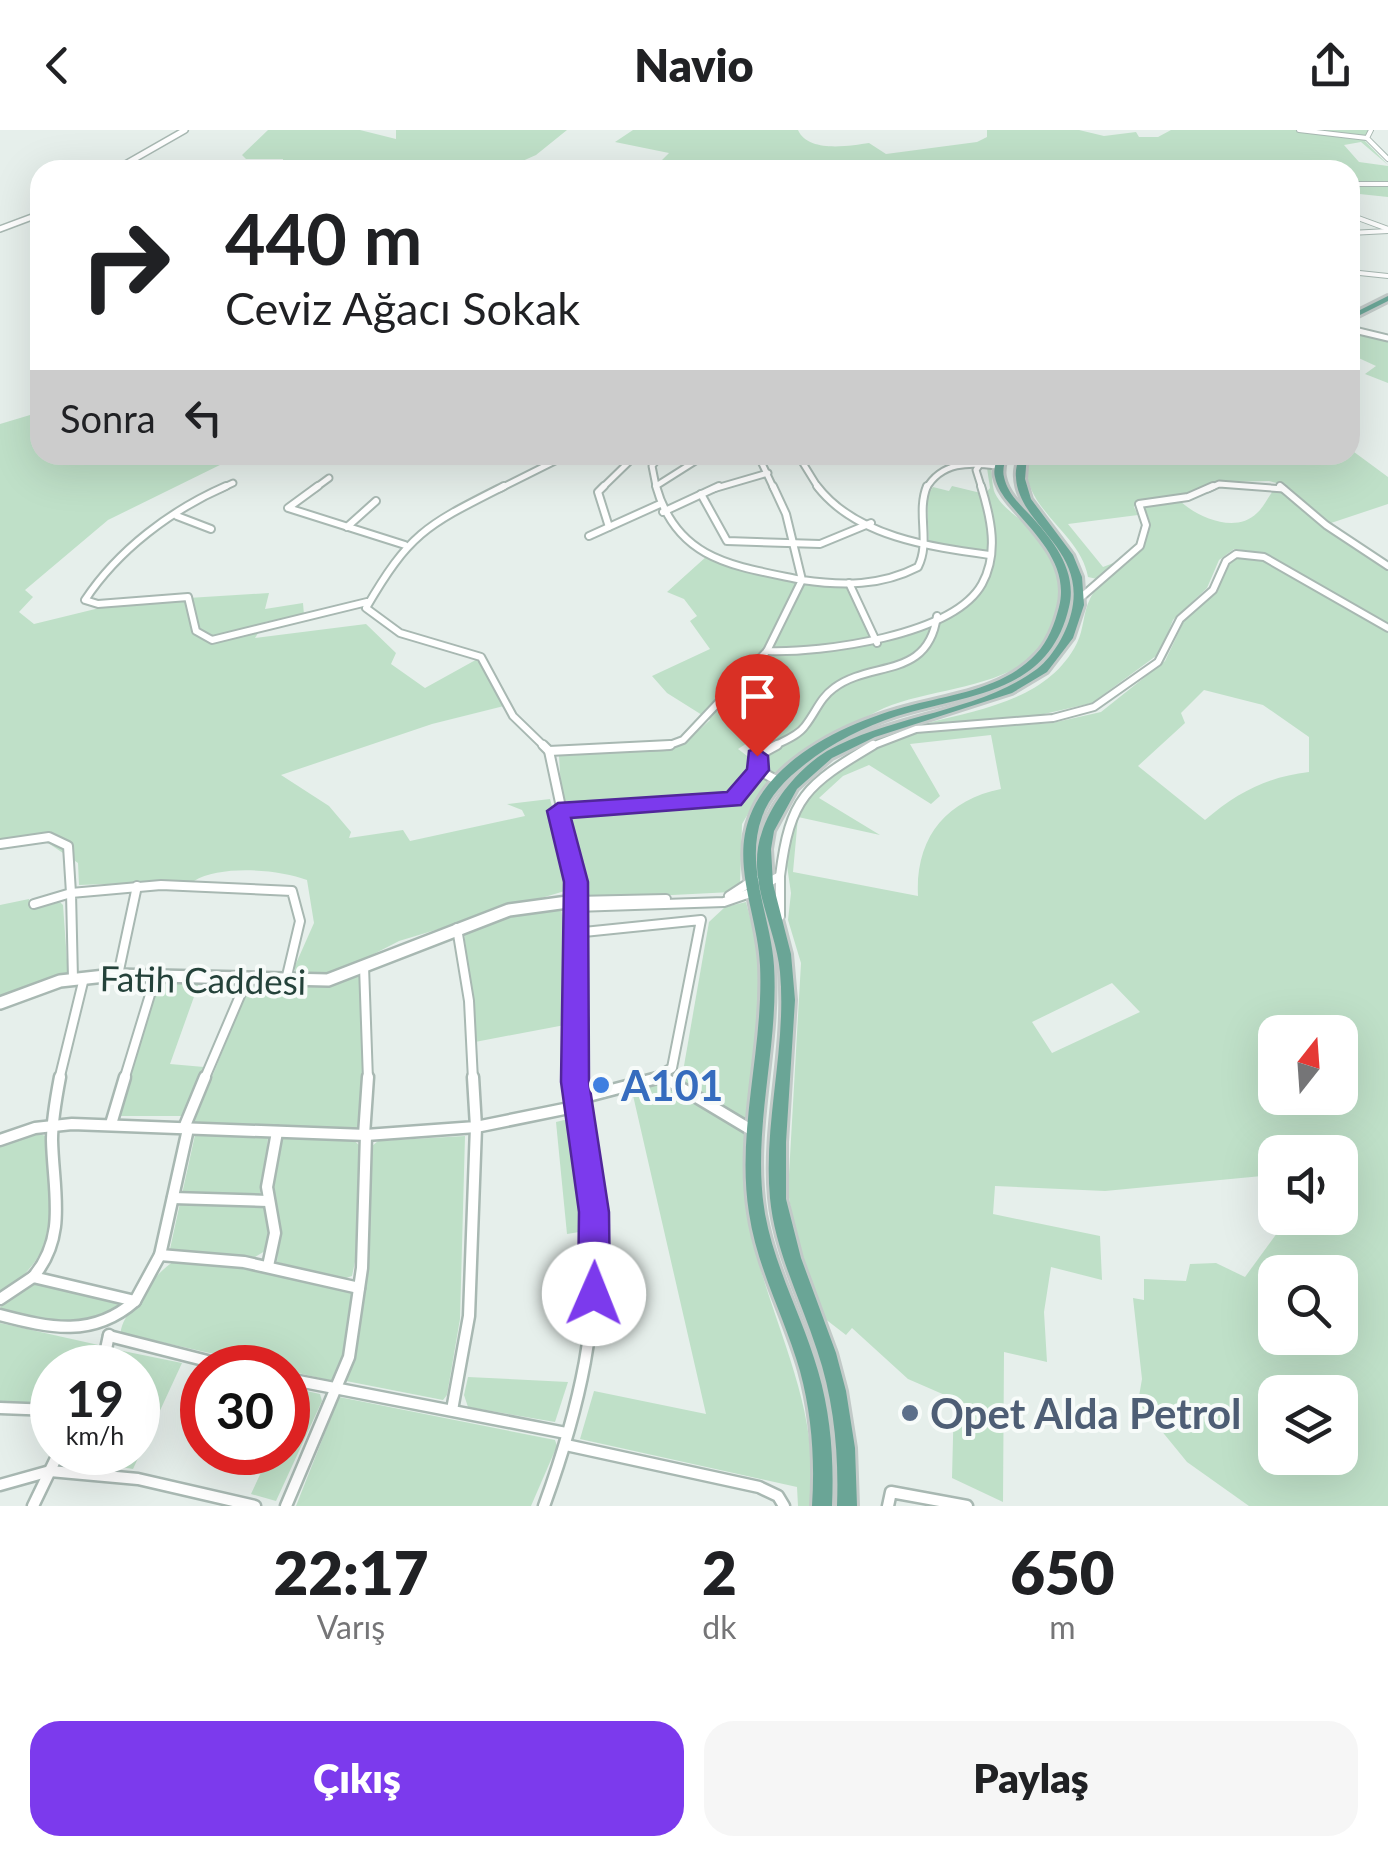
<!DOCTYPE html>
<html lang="tr">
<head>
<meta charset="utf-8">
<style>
	body { margin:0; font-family:Lato,sans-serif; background:#f6f6f6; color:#202124; height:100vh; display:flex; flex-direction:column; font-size:38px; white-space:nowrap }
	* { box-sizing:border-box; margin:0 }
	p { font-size:32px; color:#757577 }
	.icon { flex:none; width:55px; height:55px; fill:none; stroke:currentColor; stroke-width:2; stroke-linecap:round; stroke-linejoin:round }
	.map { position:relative; height:1376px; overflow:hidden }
	.sheet { display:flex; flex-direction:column; background:#fff; flex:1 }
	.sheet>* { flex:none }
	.hud { position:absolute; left:30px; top:30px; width:1330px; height:305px; border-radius:30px; box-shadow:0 10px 40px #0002; background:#fff; color:#202124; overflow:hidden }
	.needle { width:65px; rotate:17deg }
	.controls { position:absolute; left:1258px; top:885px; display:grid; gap:20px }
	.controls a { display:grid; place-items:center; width:100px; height:100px; border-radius:20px; background:#fff; box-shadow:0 10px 40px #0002; font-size:50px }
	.speed { position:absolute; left:30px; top:1215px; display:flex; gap:20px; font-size:50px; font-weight:700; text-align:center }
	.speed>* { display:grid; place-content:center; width:130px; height:130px; border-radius:50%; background:#fff; box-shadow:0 10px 40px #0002; line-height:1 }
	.speed small { font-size:25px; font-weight:400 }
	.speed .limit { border:15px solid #d22; background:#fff; color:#111 }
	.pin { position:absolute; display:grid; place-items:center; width:85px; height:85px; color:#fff; margin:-102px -42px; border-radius:50% 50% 50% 0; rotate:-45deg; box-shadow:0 0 10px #0007 }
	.pin .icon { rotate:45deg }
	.me { position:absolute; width:110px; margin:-55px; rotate:1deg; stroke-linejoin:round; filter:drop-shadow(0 0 8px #0008) }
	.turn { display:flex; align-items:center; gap:35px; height:210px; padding:0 30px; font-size:45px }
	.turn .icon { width:130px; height:130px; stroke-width:2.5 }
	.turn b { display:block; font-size:70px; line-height:85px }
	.then { display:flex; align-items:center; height:95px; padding:0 30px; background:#0003; gap:20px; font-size:38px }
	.eta { display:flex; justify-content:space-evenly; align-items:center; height:170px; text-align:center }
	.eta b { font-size:60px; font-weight:800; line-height:70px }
	.cta { display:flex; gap:20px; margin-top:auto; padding:20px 30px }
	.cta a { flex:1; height:115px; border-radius:30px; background:#7c3aed; color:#fff; font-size:40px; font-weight:800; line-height:115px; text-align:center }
	.cta a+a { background:#f6f6f6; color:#202124 }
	header { display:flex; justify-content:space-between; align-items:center; height:130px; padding:0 30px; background:#fff; font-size:45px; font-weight:800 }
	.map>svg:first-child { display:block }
	.green { fill:#bfe0c8; fill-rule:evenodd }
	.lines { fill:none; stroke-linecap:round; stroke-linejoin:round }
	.minor-far4-casing { stroke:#a8b8b2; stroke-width:6 }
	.minor-far3-casing { stroke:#a8b8b2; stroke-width:9 }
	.minor-far2-casing { stroke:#a8b8b2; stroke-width:10 }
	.minor-far1-casing { stroke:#a8b8b2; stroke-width:12 }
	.minor-casing { stroke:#a8b8b2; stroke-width:15 }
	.tertiary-far1-casing { stroke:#a8b8b2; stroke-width:8 }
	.tertiary-casing { stroke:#a8b8b2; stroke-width:16 }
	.primary-casing { stroke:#c2cac8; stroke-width:6 }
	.minor-far4 { stroke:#fff; stroke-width:4 }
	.minor-far3 { stroke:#fff; stroke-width:5 }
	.minor-far2 { stroke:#fff; stroke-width:6 }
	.minor-far1 { stroke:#fff; stroke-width:8 }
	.minor { stroke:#fff; stroke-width:10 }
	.tertiary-far1 { stroke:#fff; stroke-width:5 }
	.tertiary { stroke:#fff; stroke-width:11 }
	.primary { fill:#6aa596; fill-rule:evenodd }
	.route { fill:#7c3aed; stroke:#51269a; stroke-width:2.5 }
	.shop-dot { fill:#3f7fe0; stroke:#f7fbf9; stroke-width:4 }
	.service-dot { fill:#5c6f8a; stroke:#f7fbf9; stroke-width:4 }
	.labels { text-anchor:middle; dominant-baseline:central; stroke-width:8; stroke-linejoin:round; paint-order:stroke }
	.street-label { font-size:35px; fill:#24423a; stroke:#f7fbf9 }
	.near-shop-label { font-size:42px; font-weight:bold; fill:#366cbe; stroke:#f7fbf9; text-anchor:start }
	.near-service-label { font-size:42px; font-weight:bold; fill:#4e5e75; stroke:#f7fbf9; text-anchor:start }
</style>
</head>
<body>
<header><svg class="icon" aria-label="back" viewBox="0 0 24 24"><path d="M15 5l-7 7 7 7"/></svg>Navio<svg class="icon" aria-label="share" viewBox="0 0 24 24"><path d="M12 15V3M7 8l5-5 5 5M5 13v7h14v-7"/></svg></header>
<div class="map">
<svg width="1388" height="1376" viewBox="0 0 1388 1376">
	<rect width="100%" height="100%" fill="#e6efeb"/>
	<!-- green -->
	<g class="green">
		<polygon points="268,0 360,0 396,9 396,0 567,0 536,25 518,33 515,40 283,40 283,29 246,29 242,25"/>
		<path d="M 633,0 L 798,0 C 808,23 849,16 869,13 L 886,24 L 977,12 L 987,7 L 987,0 L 1079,0 L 1104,6 L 1136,2 L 1139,7 L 1158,7 L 1171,0 L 1368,0 L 1365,11 L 1388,35 L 1361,12 L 1344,15 L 1359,32 L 1388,36 L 1388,67 L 1350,63 L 1350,40 L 1189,40 L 1163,35 L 1145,40 L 648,40 L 630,35 L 640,31 L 658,34 L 669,23 L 615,12 Z"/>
		<polygon points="1350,200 1388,209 1388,253 1365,244 1376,236 1350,224"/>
		<path d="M 40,282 L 40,325 L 232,325 L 226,332 L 108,390 L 25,460 L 33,467 L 19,482 L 34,494 L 124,472 L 269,463 L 265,479 L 303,473 L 304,485 L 265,492 L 255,508 L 366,494 L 396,523 L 391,534 L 425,558 L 481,527 L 508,575 L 432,594 L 281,645 L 329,676 L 351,702 L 349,708 L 403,700 L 410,711 L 525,686 L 522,680 L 507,674 L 550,669 L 571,745 L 568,760 L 399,811 L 341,841 L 297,845 L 294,838 L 314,793 L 307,750 C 278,739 220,735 194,751 L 79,755 L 78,733 L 45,711 L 0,720 L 0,294 Z"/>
		<path d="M 1350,319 L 1388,347 L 1388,374 L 1328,394 L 1287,356 L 1269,351 L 1220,352 L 1194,363 L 1139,370 L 1134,377 L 1138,385 L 1068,394 L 1103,437 L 1124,429 L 1097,449 L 1088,447 C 1080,401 1021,380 1026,328 L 1053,325 L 1350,325 Z"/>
		<path d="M 982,337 L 991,338 C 992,345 992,354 994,361 C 1005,390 1062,403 1062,457 C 1061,567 940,549 876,582 C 843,599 806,620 773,644 L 760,634 L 765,622 L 749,612 L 738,619 L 751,629 L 753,640 L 732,664 L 562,675 L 559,626 L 670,620 L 685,613 L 710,590 L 667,563 L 652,546 L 710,519 L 690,491 L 697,486 L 684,469 L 667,462 L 707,426 L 802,450 L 849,453 L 877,512 L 883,511 L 961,474 L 981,455 L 990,425 L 929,416 L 927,366 L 933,357 L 949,361 L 952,356 L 985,364 L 990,358 L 987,338 Z"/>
		<path d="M 1276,357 L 1388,438 L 1388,496 L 1265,423 L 1234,419 L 1219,430 L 1207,458 L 1173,490 L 1160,523 L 1092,573 L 1031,587 L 927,593 C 982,579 1049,569 1077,513 C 1084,499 1083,482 1090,469 C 1105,439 1142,440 1150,392 L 1140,376 L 1179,370 C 1195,386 1235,405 1257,383 C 1264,377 1269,365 1276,357 Z"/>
		<path d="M 1238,425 L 1261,428 L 1388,502 L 1388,1376 L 1249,1376 L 1187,1332 L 1138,1272 L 1142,1249 L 1133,1168 L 1144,1170 L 1144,1149 L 1186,1151 L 1190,1134 L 1216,1133 L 1245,1147 L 1288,1088 L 1340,1088 L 1340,1022 L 1275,1022 L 1275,1059 L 1262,1046 L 1105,1061 L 995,1056 L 993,1084 L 1100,1106 L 1102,1150 L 1051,1137 L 1044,1182 L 1047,1232 L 1004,1222 L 1003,1372 L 952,1348 L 954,1269 L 908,1249 L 852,1198 L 846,1205 L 824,1188 L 797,1115 L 788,1062 L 801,833 L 788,790 L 791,763 L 785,722 L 799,679 L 823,651 L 853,631 L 886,612 L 914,602 L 1052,593 L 1101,582 L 1165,531 L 1185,489 L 1218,458 L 1228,432 ZM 1204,560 L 1263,575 L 1309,607 L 1309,642 C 1267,647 1238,662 1205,690 L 1138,636 L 1185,593 L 1181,583 ZM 991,605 L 1001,659 C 946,670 915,708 918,766 L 793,742 L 798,687 L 880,705 L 819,668 L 843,646 L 869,635 L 931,674 L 940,666 L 910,614 ZM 1112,853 L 1140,882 L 1052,923 L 1032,892 ZM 1275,902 L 1340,902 L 1340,968 L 1275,968 ZM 1275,1142 L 1340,1142 L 1340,1208 L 1275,1208 ZM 1275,1262 L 1340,1262 L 1340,1328 L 1275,1328 Z"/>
		<polygon points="759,647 768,650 742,694 740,754 732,762 593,769 583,764 569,688 574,684 730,674"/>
		<polygon points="29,769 32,779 60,772 63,775 68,845 0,867 0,775"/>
		<polygon points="746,772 761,829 749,992 681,953 709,792 725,777"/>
		<polygon points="561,778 571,846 570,894 475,912 464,801 528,779"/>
		<polygon points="361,845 364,954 359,1000 193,994 250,853"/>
		<polygon points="200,850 170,934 204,937 183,986 120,986 156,856 160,851"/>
		<path d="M 664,953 L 737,995 L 748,1007 C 749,1051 748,1094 760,1137 C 784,1219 820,1288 810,1376 L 798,1376 L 797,1357 L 580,1309 L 594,1261 L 706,1284 L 632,961 Z"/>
		<polygon points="572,988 585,1101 567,1104 556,992"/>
		<path d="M 39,1003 L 47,1007 C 49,1076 66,1122 0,1163 L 0,1015 Z"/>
		<polygon points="195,1005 268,1007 264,1055 258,1067 182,1064"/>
		<polygon points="465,1006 460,1189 447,1265 443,1270 346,1251 362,1185 371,1017 378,1011"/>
		<polygon points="285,1007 353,1010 359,1015 359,1113 352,1146 343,1149 277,1132 280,1094 272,1064 279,1011"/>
		<polygon points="180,1073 263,1074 269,1097 265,1121 255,1127 170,1119"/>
		<path d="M 175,1131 L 275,1141 L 350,1162 L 355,1167 L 342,1234 L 333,1251 L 121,1203 C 118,1190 160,1137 175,1131 Z"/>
		<path d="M 35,1152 L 123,1171 L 123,1174 C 95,1206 34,1188 0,1178 L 12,1164 Z"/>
		<polygon points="0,1193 103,1216 94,1237 52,1238 52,1272 0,1273"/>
		<polygon points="118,1220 182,1233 133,1339 65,1328 68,1323 138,1322 138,1238 110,1237"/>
		<polygon points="468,1247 568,1252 555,1292 468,1277 464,1265"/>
		<polygon points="288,1257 320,1264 322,1271 276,1371 251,1364 270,1323 288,1322"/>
		<polygon points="339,1267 555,1310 557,1316 531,1376 296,1376"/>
	</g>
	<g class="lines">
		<!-- minor-far4 casing -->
		<g class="minor-far4-casing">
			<g id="minor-far4">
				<polyline points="1299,0 1367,8"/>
				<polyline points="1371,0 1367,8 1388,29"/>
				<polyline points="1350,73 1352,54 1388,54"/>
				<polyline points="1350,85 1388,99"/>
				<polyline points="1350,103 1388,101"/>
				<polyline points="1350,142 1388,146"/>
			</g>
		</g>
		<!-- minor-far3 casing -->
		<g class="minor-far3-casing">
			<g id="minor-far3">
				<polyline points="1350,199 1388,208"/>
				<polyline points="661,325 652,336 656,356 705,325"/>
				<polyline points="758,325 774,359"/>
				<polyline points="798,325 819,359"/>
				<polyline points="220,359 233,353"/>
				<polyline points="314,359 329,348"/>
				<polyline points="499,359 567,325"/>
				<polyline points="601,359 635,326"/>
				<polyline points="713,359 768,343"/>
				<path d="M 926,359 C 941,332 969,332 997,336"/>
				<polyline points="982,359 976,340 986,325"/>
				<polyline points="1208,359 1219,354 1284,359"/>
			</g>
		</g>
		<!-- minor-far2 casing -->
		<g class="minor-far2-casing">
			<g id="minor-far2">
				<path d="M 226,356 C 171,380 118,420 85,470 L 98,474 L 188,467 L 196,501 L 212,510 L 367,472"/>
				<polyline points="318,356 288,378 405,415"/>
				<path d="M 504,356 C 427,395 410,402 366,478 L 400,503 L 481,527 L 513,586 L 545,617"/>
				<polyline points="604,356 598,362 609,397"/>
				<path d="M 773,356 L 786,384 L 802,450 C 843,456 881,456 918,437 C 931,411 916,383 927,356"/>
				<path d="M 817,356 C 856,407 931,417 990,425"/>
				<polyline points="1280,356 1326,395 1388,436"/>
				<polyline points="701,364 727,411 820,414 871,393"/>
				<polyline points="663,382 719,356"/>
				<polyline points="177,386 211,399"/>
				<polyline points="347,397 376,371"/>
				<polyline points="589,406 660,374"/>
				<polyline points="849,453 877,513"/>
				<polyline points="1078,470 1140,416 1146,395 1139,374 1188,367 1213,356"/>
				<path d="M 767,521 C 821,523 953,506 982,454 C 999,423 991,388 981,356"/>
				<path d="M 634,617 L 667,616 L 683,610 L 767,521 L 802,450 C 735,436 677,431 656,356"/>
				<path d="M 772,617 C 783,611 798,606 805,596 C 816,582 820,568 834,558 C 871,530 928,550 937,486"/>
				<polyline points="869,617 916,599 1053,588 1094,577 1158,532 1180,489 1213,460 1226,431 1236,424 1264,427 1388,498"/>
			</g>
		</g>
		<!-- minor-far1 casing -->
		<g class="minor-far1-casing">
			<g id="minor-far1">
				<polyline points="543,615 549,621 670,615"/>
				<polyline points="777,615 757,626 758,640 778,651"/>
				<polyline points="549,621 575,743 574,803 701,790 672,938 651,950"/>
				<polyline points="558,681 734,669 758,640"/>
				<polyline points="0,714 49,707 68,716 71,763 34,774"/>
				<polyline points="780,746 780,786"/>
				<path d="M 767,753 L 780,746 C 790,667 806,655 873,615"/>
				<polyline points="729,766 755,749"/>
				<polyline points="575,771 666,769"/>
				<polyline points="575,777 724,772 756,761"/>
				<polyline points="457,798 469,871 473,950"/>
				<polyline points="574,803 575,950"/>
				<polyline points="364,836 368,950"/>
				<polyline points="118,845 137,756"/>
				<polyline points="73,849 71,763 161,755 292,761 300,791 286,850"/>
				<polyline points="662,947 667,950"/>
				<polyline points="59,950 84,848"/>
				<polyline points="124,950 156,845"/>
				<polyline points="204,950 248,847"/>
			</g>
		</g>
		<!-- minor casing -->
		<g class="minor-casing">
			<g id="minor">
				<polyline points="663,947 753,1001"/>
				<polyline points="577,969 661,947"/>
				<polyline points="111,994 125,947"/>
				<polyline points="184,998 205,947"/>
				<polyline points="364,1005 368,947"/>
				<polyline points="0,1010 35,998 72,994 366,1005 476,997 473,947"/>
				<polyline points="173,1068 268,1071"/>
				<polyline points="160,1125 244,1132 359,1158"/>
				<polyline points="268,1136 275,1103 267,1057 277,1002"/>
				<path d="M 33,1147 C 68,1106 53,1060 52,1010 C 52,989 56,968 60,947"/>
				<polyline points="0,1169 33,1147 135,1171 160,1125 188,999"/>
				<path d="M 0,1185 C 50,1198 93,1208 135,1171"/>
				<polyline points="109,1206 235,1238"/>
				<polyline points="102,1238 109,1205"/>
				<polyline points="288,1249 566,1303"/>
				<polyline points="0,1278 52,1280"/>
				<polyline points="452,1280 469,1186 476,997 579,976"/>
				<polyline points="566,1315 759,1357 778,1366 784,1376"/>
				<polyline points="0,1355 50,1341 138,1349 255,1376"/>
				<polyline points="33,1376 59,1322"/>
				<polyline points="286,1376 349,1227 362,1138 366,1005"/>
				<path d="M 544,1376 C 580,1277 600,1190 594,1084 C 592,1038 577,993 575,947"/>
				<polyline points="888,1376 891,1362 967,1376"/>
			</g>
		</g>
		<!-- tertiary-far1 casing -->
		<g class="tertiary-far1-casing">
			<g id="tertiary-far1">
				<polyline points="115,40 185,0"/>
				<polyline points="0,99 40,84"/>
			</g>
		</g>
		<!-- tertiary casing -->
		<g class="tertiary-casing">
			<polyline id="tertiary" points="0,873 60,851 114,845 328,850 509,780 575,771"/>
		</g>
		<!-- primary casing -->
		<g class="primary-casing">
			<g id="primary">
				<polygon points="1388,166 1388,171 1350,190 1350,185"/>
				<path d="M 998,325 L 1006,325 C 1005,332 1002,340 1004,347 C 1007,362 1019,374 1029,384 C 1052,409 1078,440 1069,477 C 1049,564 968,564 897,586 C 864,597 831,613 804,635 C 786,649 769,666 762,687 C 744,736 771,787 774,836 C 779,919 751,1001 765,1084 C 775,1139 803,1188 818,1241 C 831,1285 834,1331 832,1376 L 812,1376 C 815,1331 812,1285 800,1241 C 785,1188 757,1138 749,1083 C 736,1000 764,918 760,835 C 758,786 731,735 750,686 C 773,625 853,590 912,575 C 954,564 1005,558 1036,524 C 1048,512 1055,493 1059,477 C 1070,434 1034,403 1009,373 C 1003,366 997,357 995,347 C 993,340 996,332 998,325 Z"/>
				<path d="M 1019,325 L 1027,325 L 1025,349 L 1031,369 L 1073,425 L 1082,447 L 1084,475 L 1073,508 L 1047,542 L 1012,563 L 875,607 L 832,628 L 797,659 L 774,701 L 771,719 L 773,754 L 791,824 L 795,870 L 786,1012 L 786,1069 L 801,1128 L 836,1223 L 846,1261 L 855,1318 L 857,1376 L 837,1376 C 839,1323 834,1270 817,1220 C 801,1170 775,1121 770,1068 C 763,993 787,918 780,842 C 776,797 745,748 762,702 C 772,671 799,638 827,621 C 892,584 977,583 1037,539 C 1055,525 1070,497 1073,474 C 1081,416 1018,393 1016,347 C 1015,340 1018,332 1019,325 Z"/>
			</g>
		</g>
		<!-- minor-far4 -->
		<use href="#minor-far4" class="minor-far4"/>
		<!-- minor-far3 -->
		<use href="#minor-far3" class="minor-far3"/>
		<!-- minor-far2 -->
		<use href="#minor-far2" class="minor-far2"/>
		<!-- minor-far1 -->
		<use href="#minor-far1" class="minor-far1"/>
		<!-- minor -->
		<use href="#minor" class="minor"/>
		<!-- tertiary-far1 -->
		<use href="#tertiary-far1" class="tertiary-far1"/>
		<!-- tertiary -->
		<use href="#tertiary" class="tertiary"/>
		<!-- primary -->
		<use href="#primary" class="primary"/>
	</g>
	<!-- route -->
	<polygon class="route" points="757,618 768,626 769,640 741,675 571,688 588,752 589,952 609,1082 610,1164 605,1175 594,1180 583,1175 578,1164 579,1082 561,952 564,752 547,681 558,673 727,662 747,639 749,621"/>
	<!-- markers -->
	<circle class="shop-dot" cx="601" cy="955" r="10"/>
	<circle class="service-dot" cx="910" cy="1283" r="10"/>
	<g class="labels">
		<!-- street labels -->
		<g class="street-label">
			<text transform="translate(203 849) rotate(1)">Fatih Caddesi</text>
		</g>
		<!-- near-shop labels -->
		<g class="near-shop-label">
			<text x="621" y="955">A101</text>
		</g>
		<!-- near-service labels -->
		<g class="near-service-label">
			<text x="930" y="1283">Opet Alda Petrol</text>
		</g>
	</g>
</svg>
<div class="controls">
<a><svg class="needle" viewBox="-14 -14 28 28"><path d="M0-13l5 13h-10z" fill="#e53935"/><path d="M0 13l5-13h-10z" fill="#757577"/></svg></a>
<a><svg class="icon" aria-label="sound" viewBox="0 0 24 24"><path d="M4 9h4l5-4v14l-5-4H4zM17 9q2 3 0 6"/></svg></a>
<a><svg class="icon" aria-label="search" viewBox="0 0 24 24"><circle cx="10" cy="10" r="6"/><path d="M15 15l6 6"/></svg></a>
<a><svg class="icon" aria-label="layers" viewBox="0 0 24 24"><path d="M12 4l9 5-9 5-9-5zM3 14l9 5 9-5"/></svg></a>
</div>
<div class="speed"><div>19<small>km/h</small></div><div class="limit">30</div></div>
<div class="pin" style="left:757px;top:626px;background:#d93025"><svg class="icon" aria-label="arrive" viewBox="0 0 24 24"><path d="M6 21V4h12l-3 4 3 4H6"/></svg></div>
<svg class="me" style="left:594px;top:1164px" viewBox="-20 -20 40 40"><circle r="19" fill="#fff"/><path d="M0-13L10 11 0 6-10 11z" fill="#7c3aed"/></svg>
<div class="hud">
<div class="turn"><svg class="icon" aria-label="right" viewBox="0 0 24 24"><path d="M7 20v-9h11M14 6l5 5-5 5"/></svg><div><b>440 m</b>Ceviz Ağacı Sokak</div></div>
<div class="then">Sonra<svg class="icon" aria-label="left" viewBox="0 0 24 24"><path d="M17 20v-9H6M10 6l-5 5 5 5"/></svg></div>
</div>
</div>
<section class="sheet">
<div class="eta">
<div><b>22:17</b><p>Varış</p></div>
<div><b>2</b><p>dk</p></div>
<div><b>650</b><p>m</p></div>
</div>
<div class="cta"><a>Çıkış</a><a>Paylaş</a></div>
</section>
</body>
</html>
